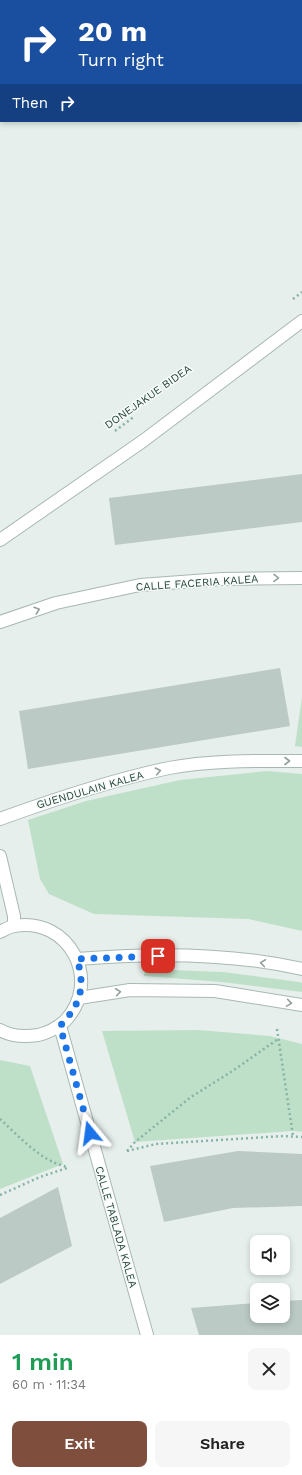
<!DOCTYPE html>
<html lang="en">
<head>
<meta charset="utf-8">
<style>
	body { margin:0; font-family:"Work Sans",sans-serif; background:#f6f6f6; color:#222; height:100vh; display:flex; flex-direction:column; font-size:15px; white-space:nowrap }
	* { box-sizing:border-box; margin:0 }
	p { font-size:13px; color:#767676 }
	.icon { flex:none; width:22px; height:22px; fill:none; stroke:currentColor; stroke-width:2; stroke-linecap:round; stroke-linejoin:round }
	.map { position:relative; height:1335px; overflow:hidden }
	.side { display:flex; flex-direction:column; background:#fff; flex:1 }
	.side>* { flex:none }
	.hud { position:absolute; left:0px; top:0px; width:302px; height:122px; box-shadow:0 2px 6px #0003; background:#1a4fa0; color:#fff; overflow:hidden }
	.tools { position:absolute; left:250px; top:1235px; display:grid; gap:8px }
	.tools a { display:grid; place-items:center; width:40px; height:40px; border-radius:8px; background:#fff; box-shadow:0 2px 6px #0003; font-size:20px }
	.pin { position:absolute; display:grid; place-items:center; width:34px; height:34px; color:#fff; margin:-17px; border-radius:8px; box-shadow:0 2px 6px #0006 }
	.me { position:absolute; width:44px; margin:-22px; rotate:344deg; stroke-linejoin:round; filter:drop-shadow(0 0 3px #0008) }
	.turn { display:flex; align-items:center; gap:14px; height:84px; padding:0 12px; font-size:18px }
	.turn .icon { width:52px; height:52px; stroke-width:2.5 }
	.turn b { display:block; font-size:28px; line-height:34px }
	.then { display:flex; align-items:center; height:38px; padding:0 12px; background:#0003; gap:8px; font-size:15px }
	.round { display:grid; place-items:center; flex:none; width:42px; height:42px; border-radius:8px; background:#f6f6f6 }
	.overview { display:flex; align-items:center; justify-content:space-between; height:68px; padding:0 12px }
	h1 { font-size:24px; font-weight:600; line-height:30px; color:#1e9e55 }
	.primary-button { display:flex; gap:8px; margin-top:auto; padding:8px 12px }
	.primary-button a { flex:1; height:46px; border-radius:8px; background:#804e3d; color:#fff; font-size:16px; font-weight:600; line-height:46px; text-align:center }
	.primary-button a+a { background:#f6f6f6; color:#222 }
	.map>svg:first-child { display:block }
	.green { fill:#bfe0c8 }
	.building { fill:#bbcac4 }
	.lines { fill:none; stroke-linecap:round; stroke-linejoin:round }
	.minor-casing { stroke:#a8b8b2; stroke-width:14 }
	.tertiary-casing { stroke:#a8b8b2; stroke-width:14 }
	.path { stroke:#86b3a5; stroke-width:2.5; stroke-dasharray:2 3; stroke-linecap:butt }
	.minor { stroke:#fff; stroke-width:12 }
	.tertiary { stroke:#fff; stroke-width:12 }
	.oneway { stroke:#92a09c }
	.route { stroke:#1a73e8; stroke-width:7; stroke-dasharray:0 12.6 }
	.labels { text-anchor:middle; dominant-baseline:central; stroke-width:3; stroke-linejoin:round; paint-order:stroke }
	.street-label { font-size:11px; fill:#24423a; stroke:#f7fbf9 }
</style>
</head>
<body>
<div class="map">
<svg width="302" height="1335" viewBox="0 0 302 1335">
	<rect width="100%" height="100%" fill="#e6efeb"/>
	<!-- green -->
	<g class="green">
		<polygon points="302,697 302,747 295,746"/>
		<polygon points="267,771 302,774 302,931 248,919 94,914 49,894 40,879 28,820 86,801 180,780"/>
		<polygon points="145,969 223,972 299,982 302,983 302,992 222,982 144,976"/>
		<polygon points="198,1030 270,1036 302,1044 302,1132 293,1131 135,1142 102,1031"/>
		<polygon points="0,1060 30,1066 63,1164 0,1189"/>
	</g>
	<!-- building -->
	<g class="building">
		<polygon points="302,474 302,522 115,545 109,498"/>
		<polygon points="280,668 290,726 28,769 19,711"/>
		<polygon points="238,1151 302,1154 302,1206 233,1208 164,1222 150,1166"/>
		<polygon points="58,1187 72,1246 0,1284 0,1218"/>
		<polygon points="302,1300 302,1335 199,1335 191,1308 257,1303 257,1316 283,1316 283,1301"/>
	</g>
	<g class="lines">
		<!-- minor casing -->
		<g class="minor-casing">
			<g id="minor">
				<polyline points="0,540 143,441 302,321"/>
				<polyline points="0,622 56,603 140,585 222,579 302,578"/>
				<path d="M 0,819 C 55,799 111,780 169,768 C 211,760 259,761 302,761"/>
				<polyline points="0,856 14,916 14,926"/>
				<polyline points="60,1026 147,1335"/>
			</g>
		</g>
		<!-- tertiary casing -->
		<g class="tertiary-casing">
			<g id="tertiary">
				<path d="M 0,932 C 4,930 9,927 14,926 C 69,916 103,981 65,1021 C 58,1027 48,1033 38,1035 C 25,1037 12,1037 0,1030"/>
				<path d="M 77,959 C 148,953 232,953 302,969"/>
				<polyline points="79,998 130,990 215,991 302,1005"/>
			</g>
		</g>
		<!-- path -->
		<g class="path">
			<polyline points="293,299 302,292"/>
			<polyline points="115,431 135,416"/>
			<polyline points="277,1029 293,1136"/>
			<path d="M 0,1119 C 19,1136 41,1162 68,1167"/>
			<polyline points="127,1151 135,1142 191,1097 231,1072 278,1039"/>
			<polyline points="127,1151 156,1144 283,1136 302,1137"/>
			<polyline points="0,1195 40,1177 67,1168"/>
		</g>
		<!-- minor -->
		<use href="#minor" class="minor"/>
		<!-- tertiary -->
		<use href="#tertiary" class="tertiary"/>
	</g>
	<!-- one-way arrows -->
	<defs><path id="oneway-chevron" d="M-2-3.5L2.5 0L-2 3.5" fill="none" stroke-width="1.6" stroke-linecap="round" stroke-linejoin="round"/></defs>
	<g class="oneway">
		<use href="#oneway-chevron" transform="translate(276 578) rotate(1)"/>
		<use href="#oneway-chevron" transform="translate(37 610) rotate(-19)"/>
		<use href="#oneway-chevron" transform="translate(287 761)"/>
		<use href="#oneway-chevron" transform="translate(158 771) rotate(-12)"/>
		<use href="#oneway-chevron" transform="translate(263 963) rotate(-172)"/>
		<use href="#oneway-chevron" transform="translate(118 992) rotate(-8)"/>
		<use href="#oneway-chevron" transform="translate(289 1003) rotate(9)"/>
	</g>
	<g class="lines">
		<!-- route -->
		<path class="route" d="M 90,1133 L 60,1026 C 80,1005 86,988 77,959 L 158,956"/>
	</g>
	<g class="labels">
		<!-- street labels -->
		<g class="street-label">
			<text transform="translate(148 397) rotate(-35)">DONEJAKUE BIDEA</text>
			<text transform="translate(197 583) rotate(-4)">CALLE FACERIA KALEA</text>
			<text transform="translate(90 790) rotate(-16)">GUENDULAIN KALEA</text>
			<text transform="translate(116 1227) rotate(74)">CALLE TABLADA KALEA</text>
		</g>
	</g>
</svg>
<div class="tools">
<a><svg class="icon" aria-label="sound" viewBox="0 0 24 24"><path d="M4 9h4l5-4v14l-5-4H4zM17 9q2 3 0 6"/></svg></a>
<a><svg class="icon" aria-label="layers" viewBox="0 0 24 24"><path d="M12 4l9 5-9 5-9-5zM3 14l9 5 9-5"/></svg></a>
</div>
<div class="pin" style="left:158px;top:956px;background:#d93025"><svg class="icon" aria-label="arrive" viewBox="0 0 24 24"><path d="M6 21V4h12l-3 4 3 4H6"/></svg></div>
<svg class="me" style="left:90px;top:1133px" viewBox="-20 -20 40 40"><path d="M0-17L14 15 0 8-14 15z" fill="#1a73e8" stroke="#fff" stroke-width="4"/></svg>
<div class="hud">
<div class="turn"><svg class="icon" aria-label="right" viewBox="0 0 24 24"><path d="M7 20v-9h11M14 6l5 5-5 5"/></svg><div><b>20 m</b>Turn right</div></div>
<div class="then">Then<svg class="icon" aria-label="right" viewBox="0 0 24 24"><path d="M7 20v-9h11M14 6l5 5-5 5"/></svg></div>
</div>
</div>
<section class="side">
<div class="overview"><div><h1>1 min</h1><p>60 m · 11:34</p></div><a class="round"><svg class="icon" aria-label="close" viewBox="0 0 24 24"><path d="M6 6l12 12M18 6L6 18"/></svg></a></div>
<div class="primary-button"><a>Exit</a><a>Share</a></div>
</section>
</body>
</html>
